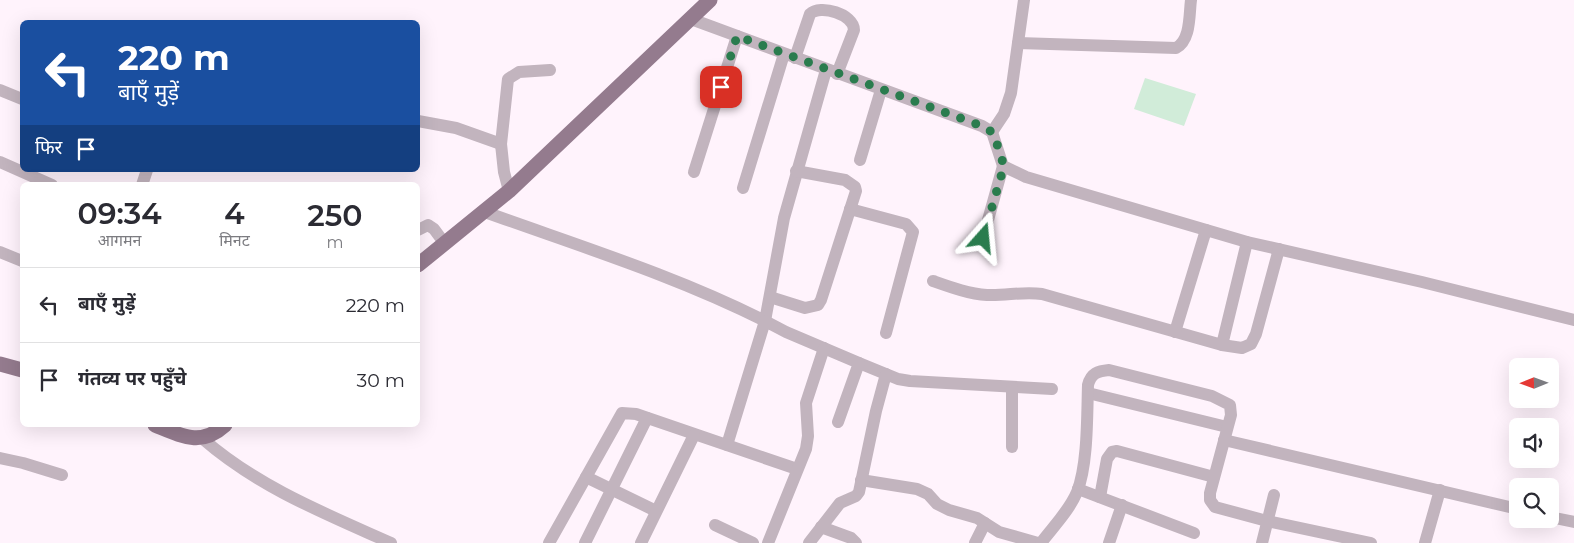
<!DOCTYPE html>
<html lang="hi">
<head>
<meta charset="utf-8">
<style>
	body { margin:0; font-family:Montserrat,"Noto Sans Devanagari",sans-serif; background:#f2f2f3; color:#2b2b33; height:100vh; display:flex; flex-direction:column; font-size:19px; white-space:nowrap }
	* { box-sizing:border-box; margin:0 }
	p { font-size:16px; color:#7c7c81 }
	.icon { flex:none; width:28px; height:28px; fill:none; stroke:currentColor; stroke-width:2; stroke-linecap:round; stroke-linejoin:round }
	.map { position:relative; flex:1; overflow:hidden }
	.drawer { position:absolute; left:20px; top:182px; width:400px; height:245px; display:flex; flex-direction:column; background:#fff; border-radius:8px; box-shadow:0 5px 20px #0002 }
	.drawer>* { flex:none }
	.guide { position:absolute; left:20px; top:20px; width:400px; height:152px; border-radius:8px; box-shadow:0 5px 20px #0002; background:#1a4fa0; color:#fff; overflow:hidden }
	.needle { width:32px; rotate:269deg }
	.buttons { position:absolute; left:1509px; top:358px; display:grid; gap:10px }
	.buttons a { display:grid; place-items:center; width:50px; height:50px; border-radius:8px; background:#fff; box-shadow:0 5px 20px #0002; font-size:25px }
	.pin { position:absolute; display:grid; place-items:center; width:42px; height:42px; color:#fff; margin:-21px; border-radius:10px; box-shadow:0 2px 8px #0006 }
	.me { position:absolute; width:55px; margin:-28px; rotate:18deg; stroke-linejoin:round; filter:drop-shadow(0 0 4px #0008) }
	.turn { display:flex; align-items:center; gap:18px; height:105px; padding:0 15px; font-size:22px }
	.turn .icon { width:65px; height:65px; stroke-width:2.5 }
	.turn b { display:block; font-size:35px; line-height:42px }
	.then { display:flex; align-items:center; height:48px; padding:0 15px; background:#0003; gap:10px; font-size:19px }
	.eta { display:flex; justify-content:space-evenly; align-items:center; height:85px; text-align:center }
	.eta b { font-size:30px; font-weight:600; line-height:35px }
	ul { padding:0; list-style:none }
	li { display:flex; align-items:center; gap:15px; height:75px; padding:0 15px; border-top:1px solid #e1e1e2 }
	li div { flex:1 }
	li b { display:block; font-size:19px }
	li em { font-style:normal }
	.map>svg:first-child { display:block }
	.green { fill:#d1ecd9 }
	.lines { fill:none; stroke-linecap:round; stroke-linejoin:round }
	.minor { stroke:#c2b4be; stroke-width:12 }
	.major { stroke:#947b8e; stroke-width:15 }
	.route { stroke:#2a7c4e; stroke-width:9; stroke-dasharray:0 16.2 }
</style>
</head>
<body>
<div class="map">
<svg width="1574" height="543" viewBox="0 0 1574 543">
	<rect width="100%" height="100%" fill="#fff3fc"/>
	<!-- green -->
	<polygon class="green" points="1145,78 1196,94 1184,126 1134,109"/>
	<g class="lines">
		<!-- minor -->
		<g class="minor">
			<polyline points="691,19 982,126 992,132 1003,166 1026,177 1247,242 1422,282 1574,320"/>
			<path d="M 1018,43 L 1176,48 C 1191,40 1189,15 1191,0"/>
			<path d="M 795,58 L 810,14 C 820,4 854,14 854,30 L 837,74"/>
			<polyline points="0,90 22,99"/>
			<polyline points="418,121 456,128 501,144"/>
			<polyline points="992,132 1004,114 1011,93 1024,0"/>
			<polyline points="860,160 881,90"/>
			<polyline points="0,162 52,185"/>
			<polyline points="694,172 737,36"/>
			<polyline points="142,185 147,170"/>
			<polyline points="743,188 784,54"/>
			<polyline points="509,191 504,172 501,144 508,79 519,72 550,70"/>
			<polyline points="850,209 906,224 913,232 886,333"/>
			<path d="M 485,212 C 579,246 676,276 765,321 L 784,218 L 826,70"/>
			<polyline points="418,230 428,225 434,229 445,244"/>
			<polyline points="983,238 1003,166"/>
			<polyline points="0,252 22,261"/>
			<path d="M 933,281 C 950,287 969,294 987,295 C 1006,296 1023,291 1042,294 L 1222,345 L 1247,242"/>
			<polyline points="770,297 805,308 818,305 821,300 856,191 855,187 845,180 796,171"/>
			<polyline points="1175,332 1206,230"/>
			<polyline points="1222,345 1242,348 1251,344 1256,334 1279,249"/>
			<polyline points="859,363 898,379 910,381 1052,389"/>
			<polyline points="1012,387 1012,447"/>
			<polyline points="1088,393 1227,427"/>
			<path d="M 203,439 C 258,487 326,514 391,543"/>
			<polyline points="1224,440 1518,509"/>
			<polyline points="727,445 765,321 786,332 859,363 838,422"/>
			<polyline points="0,458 23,463 62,475"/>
			<polyline points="586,477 656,511"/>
			<polyline points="861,480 917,489 928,494 937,504 949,510 977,518 999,532 1038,543"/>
			<polyline points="1078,489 1194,533"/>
			<polyline points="1100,497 1107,459 1112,452 1117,451 1214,477"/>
			<polyline points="1550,517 1574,522"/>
			<polyline points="715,525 753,543"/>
			<polyline points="821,527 851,538 856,543"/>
			<polyline points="549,543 622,413 636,414 797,469"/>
			<polyline points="585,543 647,418"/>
			<polyline points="641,543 694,435"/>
			<polyline points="768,543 806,449 808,436 806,403 824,348"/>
			<polyline points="809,543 840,503 856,496 859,492 876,411 886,374"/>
			<polyline points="975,543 985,523"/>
			<path d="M 1041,543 C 1053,527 1069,511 1077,492 C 1088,465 1087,415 1088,385 C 1091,373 1098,371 1109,370 L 1212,396 L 1230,405 L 1231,415 L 1210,493 L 1210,500 L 1215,507 L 1267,521 L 1371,543"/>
			<polyline points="1109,543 1122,505"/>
			<polyline points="1262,543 1274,495"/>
			<polyline points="1425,543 1440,490"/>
		</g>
		<!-- major -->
		<g class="major">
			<polyline points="418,265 509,191 710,0"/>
			<polyline points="0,364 22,370"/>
			<path d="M 155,425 C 182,436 201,447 225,425"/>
		</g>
	</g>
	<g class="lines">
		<!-- route -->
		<polyline class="route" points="721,87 737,36 982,126 992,132 996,141 1004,166 983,238"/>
	</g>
</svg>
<div class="buttons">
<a><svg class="needle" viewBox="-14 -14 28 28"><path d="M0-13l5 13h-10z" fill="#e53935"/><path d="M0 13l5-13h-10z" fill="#7c7c81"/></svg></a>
<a><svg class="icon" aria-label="sound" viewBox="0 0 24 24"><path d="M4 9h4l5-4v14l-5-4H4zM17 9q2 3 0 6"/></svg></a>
<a><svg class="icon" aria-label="search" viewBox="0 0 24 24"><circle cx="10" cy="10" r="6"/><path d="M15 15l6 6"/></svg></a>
</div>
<div class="pin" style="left:721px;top:87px;background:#d93025"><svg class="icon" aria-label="arrive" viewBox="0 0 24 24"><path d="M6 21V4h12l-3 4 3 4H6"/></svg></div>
<svg class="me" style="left:983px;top:238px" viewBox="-20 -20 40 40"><path d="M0-17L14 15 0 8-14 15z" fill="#2a7c4e" stroke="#fff" stroke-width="4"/></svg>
<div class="guide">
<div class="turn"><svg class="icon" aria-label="left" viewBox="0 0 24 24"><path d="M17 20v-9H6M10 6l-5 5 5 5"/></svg><div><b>220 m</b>बाएँ मुड़ें</div></div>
<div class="then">फिर<svg class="icon" aria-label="arrive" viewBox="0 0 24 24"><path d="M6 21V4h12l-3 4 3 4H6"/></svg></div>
</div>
<section class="drawer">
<div class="eta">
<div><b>09:34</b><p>आगमन</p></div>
<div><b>4</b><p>मिनट</p></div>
<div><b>250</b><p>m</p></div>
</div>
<ul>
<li><svg class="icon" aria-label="left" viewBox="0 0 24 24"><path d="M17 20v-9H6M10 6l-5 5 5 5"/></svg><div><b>बाएँ मुड़ें</b></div><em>220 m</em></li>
<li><svg class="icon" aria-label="arrive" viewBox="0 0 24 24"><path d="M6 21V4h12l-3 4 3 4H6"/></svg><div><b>गंतव्य पर पहुँचे</b></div><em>30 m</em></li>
</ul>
</section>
</div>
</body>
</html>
